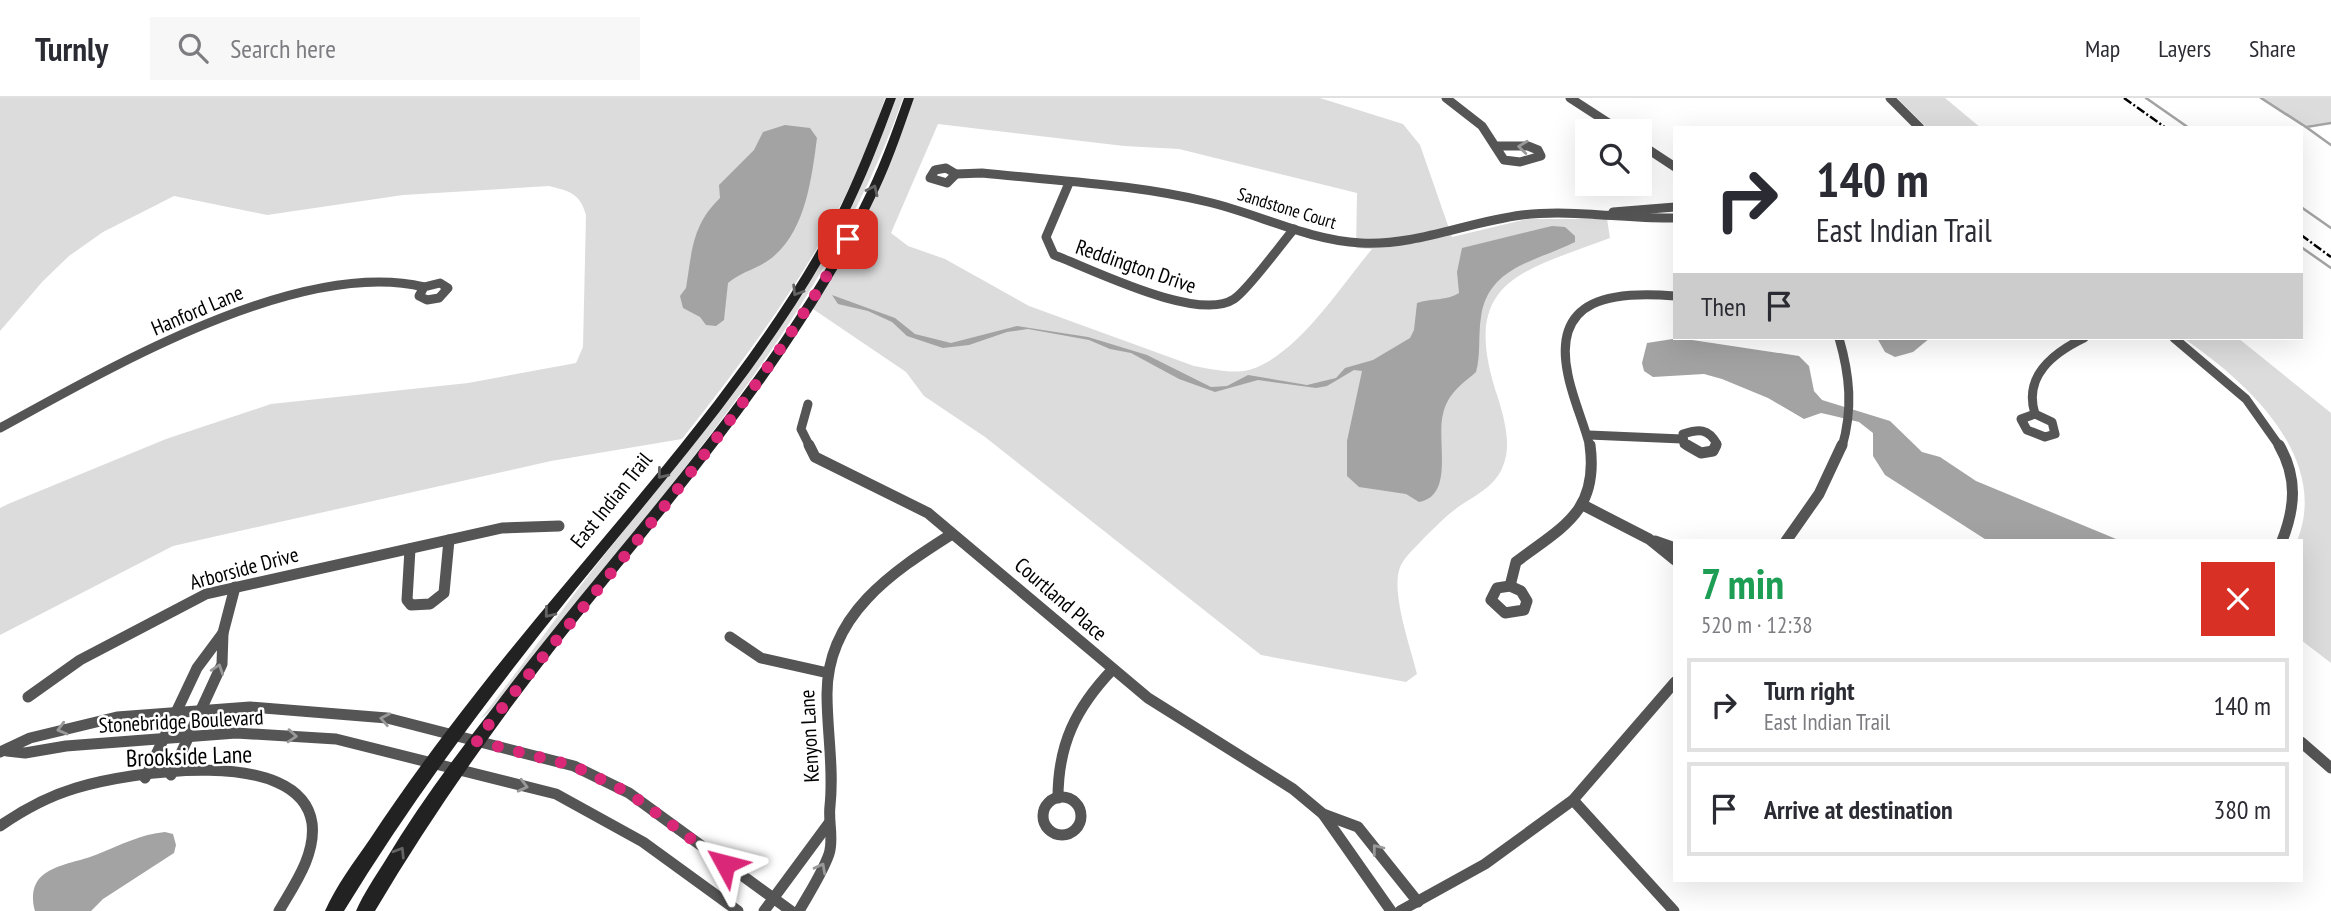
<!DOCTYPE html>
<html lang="en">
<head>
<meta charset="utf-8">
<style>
	body { margin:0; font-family:"PT Sans Narrow",sans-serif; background:#f7f7f7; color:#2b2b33; height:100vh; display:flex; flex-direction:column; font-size:26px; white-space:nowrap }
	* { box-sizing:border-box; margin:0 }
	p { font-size:23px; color:#7c7c81 }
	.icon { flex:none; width:38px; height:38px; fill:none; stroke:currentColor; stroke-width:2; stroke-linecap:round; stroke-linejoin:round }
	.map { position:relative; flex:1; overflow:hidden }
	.side { position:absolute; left:1673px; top:441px; width:630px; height:343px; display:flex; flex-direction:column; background:#fff; border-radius:0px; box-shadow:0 7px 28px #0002 }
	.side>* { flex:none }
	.top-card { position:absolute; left:1673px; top:28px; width:630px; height:214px; border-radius:0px; box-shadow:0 7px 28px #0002; background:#fff; color:#2b2b33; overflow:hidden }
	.fabs { position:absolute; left:1575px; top:21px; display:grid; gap:14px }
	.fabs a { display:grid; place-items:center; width:77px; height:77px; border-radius:0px; background:#fff; box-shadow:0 7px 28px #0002; font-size:35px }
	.pin { position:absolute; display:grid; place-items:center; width:60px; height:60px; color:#fff; margin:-30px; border-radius:14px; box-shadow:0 4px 10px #0006 }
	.me { position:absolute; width:77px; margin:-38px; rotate:308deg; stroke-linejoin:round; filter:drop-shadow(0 0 5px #0008) }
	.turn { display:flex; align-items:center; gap:24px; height:147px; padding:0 28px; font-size:32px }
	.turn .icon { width:91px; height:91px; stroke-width:2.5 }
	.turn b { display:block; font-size:49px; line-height:60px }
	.then { display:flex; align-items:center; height:66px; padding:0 28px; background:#0003; gap:14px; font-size:26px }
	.round { display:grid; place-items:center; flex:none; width:74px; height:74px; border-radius:0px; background:#f7f7f7 }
	.overview { display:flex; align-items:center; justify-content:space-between; height:119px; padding:0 28px }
	h1 { font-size:42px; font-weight:800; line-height:52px; color:#1e9e55 }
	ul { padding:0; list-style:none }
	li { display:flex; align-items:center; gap:21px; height:94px; margin:0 14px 10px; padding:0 14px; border:4px solid #e1e1e2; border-radius:0px }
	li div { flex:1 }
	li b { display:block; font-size:26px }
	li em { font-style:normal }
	header { display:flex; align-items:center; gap:42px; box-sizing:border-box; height:98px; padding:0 35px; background:#fff; border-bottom:2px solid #e1e1e2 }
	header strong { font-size:33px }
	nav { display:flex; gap:38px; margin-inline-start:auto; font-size:24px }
	.search { width:490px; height:63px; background:#f7f7f7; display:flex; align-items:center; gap:18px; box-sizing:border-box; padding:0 24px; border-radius:0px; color:#7c7c81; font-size:26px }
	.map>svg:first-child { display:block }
	.green { fill:#dcdcdc; fill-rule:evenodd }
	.water { fill:#a3a3a3 }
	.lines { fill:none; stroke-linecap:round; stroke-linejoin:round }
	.stream { stroke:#a3a3a3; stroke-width:2.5 }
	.minor-far1 { stroke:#555; stroke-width:9 }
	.minor { stroke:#555; stroke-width:11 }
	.secondary { fill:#222; fill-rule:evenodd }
	.rail { stroke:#000; stroke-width:2.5; stroke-dasharray:9 2.5 2 2.5; stroke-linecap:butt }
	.oneway { stroke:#999 }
	.oneway2 { stroke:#646464 }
	.route { stroke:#db2777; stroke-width:12; stroke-dasharray:0 21.6 }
	.labels { text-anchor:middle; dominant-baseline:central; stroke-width:5; stroke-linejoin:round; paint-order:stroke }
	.far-street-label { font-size:18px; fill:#000; stroke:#fff }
	.street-label { font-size:21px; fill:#000; stroke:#fff }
	.near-street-label { font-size:24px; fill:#000; stroke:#fff }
</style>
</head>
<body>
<header>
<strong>Turnly</strong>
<div class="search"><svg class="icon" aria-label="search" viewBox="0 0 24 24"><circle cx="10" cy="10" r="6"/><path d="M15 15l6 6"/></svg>Search here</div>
<nav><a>Map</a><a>Layers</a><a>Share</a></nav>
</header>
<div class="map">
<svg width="2331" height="813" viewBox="0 0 2331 813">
	<rect width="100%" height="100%" fill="#fff"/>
	<!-- green -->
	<g class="green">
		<path d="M 0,0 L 885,0 C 846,126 763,238 682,341 L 551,363 L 173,448 L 0,537 L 0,410 L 8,406 L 166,341 L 271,306 L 468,285 L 576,265 L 583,249 L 586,117 C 580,95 569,93 549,88 L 403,97 L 267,117 L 174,98 L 103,134 L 69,158 L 43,183 L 0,233 Z"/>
		<path d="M 896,0 L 903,0 C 832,202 690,363 558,528 C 544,545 494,615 481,620 C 524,566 563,509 606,455 C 716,316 837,169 896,0 Z"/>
		<path d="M 914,0 L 1320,0 L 1403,26 L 1420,47 L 1452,139 L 1527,121 L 1607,121 L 1610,140 C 1520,174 1458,182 1498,300 C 1504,320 1512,347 1503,368 C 1496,387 1478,396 1461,407 C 1448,416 1437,427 1425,439 C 1417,448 1407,456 1401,467 C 1389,491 1411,550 1417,576 L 1406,584 L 1261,557 L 985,339 L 924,298 L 906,274 L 813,211 L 872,105 ZM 938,26 L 1124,48 L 1179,51 L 1357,95 L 1356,150 L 1372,151 C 1340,189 1299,255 1252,271 C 1235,277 1211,271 1194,268 L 1029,208 L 945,161 L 908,148 L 891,135 Z"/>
		<polygon points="1897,0 1945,0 1981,30 1927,30"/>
		<polygon points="2259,0 2331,0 2331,24 2302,28"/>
		<path d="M 2183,240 L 2238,240 L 2331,315 L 2331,565 L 2301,542 L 2301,443 L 2297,443 C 2331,359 2245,282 2183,240 Z"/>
	</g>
	<!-- water -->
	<g class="water">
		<path d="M 785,27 L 810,30 L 817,40 C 812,78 806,130 775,157 C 762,170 741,173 728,185 L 724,222 L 716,228 L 706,227 L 700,219 L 683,210 L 680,198 L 686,190 C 692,153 692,127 720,100 L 719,87 L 754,52 L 763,34 Z"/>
		<path d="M 1552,128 L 1565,129 L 1575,138 L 1575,144 C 1538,163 1488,168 1481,219 C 1478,237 1481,256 1476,274 C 1461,287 1448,295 1443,316 C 1436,342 1455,398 1419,404 L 1406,396 L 1359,389 L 1347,378 L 1347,343 L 1362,273 L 1354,272 L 1327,288 L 1316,290 L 1258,282 L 1215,294 L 1179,281 L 1131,255 L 1110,251 L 1089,242 L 1028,231 L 1007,234 L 969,247 L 943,250 L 907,238 L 892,224 L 868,213 L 838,206 L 832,197 L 895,220 L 915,236 L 951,245 L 1017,228 L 1088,239 L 1147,257 L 1211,289 L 1227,288 L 1248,277 L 1307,287 L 1336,280 L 1345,270 L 1373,262 L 1410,240 L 1414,232 L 1417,205 C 1431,200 1447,203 1459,195 L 1457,174 L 1462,150 Z"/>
		<polygon points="1679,240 1799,258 1809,268 1814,293 1822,302 1890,323 1922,354 1940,359 1976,383 2121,443 1988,443 1885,377 1873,358 1873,335 1859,324 1830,317 1821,315 1804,321 1768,300 1722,281 1704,276 1653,279 1644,273 1642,265 1647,245"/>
		<polygon points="1877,240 1930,240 1913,254 1895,259 1885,254"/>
		<path d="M 165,734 L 173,736 L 176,747 L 174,755 L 103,801 L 91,813 L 35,813 C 23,766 71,768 98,756 C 121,747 141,736 165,734 Z"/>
	</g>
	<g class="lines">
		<!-- stream -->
		<g class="stream">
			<polyline points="2146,0 2189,30"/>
			<polyline points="2261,0 2306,29"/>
			<polyline points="2331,25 2306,29 2331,47"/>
			<polyline points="2301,109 2331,130"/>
			<polyline points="2301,149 2331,170"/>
		</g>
		<!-- minor-far1 -->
		<g class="minor-far1">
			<polyline points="1446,0 1482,28 1504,62 1520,64 1541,58 1538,52 1528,48 1496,48"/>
			<polyline points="1570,0 1621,33"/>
			<polyline points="1890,0 1920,30"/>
			<polyline points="1640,46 1675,69"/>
			<polygon points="946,70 956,76 947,85 930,80 935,72"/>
			<path d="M 956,76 L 982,75 C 1057,83 1134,86 1208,104 C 1259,116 1307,142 1361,145 C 1416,148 1467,124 1522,117 C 1572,111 1624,121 1675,120"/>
			<path d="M 1069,85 L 1046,139 L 1054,157 C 1092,171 1198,225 1234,201 C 1248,192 1281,146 1294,131"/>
			<polyline points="1613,114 1675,109"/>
			<polygon points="440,185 448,190 439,200 427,202 419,198 424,189"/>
			<path d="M 1839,240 C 1850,278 1853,311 1842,349"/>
			<polyline points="2174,240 2246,301 2280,349"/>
			<polyline points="808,306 801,331 810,349"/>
			<path d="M 2035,316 C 2023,278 2053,255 2084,240"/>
			<polygon points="2035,316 2052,324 2055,336 2045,339 2027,332 2021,321"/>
			<path d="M 0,330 C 108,271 299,159 424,189"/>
			<polyline points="1589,337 1682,341"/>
			<path d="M 1590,349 C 1584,325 1573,302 1568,277 C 1551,198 1615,193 1675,198"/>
			<path d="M 1690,349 L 1684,346 L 1683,336 C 1699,331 1708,330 1717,346 L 1715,349"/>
		</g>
		<!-- minor -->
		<g class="minor">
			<polyline points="809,347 815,359 928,415 1148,600 1293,691 1323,716 1391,813"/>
			<polyline points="1687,347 1701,355 1713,353 1716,347"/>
			<path d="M 2279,347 C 2298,380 2295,410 2282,443"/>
			<polyline points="1583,407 1649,441 1675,462"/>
			<polyline points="1655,443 1675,450"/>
			<polyline points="1786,443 1819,396 1842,347"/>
			<polyline points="410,451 407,502 411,507 430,506 444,495 449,442"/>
			<path d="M 1510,488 L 1516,464 C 1562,429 1599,414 1590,347"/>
			<polygon points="1510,488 1521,493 1527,503 1524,512 1505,515 1491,502 1497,490"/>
			<polyline points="730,539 761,560 828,575"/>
			<polyline points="28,599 80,562 206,496 502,430 559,428"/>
			<polyline points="2301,644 2331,670"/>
			<polyline points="7,653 25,655 66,648 236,635 336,641 556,696 643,744 738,813"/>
			<polyline points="0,654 30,640 117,619 250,609 387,620 574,668 629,695 791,813"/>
			<polyline points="171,677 222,566 223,535 235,489"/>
			<polyline points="145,680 197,570 223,535"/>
			<circle cx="1062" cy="718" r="19"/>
			<path d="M 1058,700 C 1058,646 1076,610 1112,572"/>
			<polyline points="1573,702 1674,813"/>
			<polyline points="1323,716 1358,729 1418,804"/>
			<path d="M 0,728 C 23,712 49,698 76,690 C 128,674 300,647 312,725 C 316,757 294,787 279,813"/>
			<polyline points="764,813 829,725"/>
			<path d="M 799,813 C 809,795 822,776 829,756 C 834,741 828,724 830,708 C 834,670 827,634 827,596 C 827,517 892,474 952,436"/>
			<polyline points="1400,813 1485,766 1573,702 1675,584"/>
		</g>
		<!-- secondary -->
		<g class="secondary">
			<path d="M 886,0 L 896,0 C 881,41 865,82 845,122 C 774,258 671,374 575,492 C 492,595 413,700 344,813 L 325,813 C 336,788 354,764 370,741 C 403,691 439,642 476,595 C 596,441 742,294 834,122 C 854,83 870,41 886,0 Z"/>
			<path d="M 904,0 L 914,0 C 901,37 889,73 871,108 C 791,270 669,407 558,547 C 492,632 430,720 375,813 L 356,813 C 364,795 375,779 385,763 C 418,708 456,657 495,607 C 618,443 767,293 860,108 C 878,73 891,37 904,0 Z"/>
		</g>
		<!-- rail -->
		<g class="rail">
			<polyline points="2124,0 2166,30"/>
			<polyline points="2301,137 2331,159"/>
		</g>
	</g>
	<!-- one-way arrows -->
	<defs><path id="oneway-chevron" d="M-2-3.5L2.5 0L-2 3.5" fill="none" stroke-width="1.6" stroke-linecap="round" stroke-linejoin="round" transform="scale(1.75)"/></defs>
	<g class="oneway">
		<use href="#oneway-chevron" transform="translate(1523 49) rotate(-174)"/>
		<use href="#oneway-chevron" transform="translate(218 571) rotate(-71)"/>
		<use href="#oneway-chevron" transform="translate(385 621) rotate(-169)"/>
		<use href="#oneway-chevron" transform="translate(62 631) rotate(165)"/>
		<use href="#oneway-chevron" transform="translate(292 638) rotate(4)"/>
		<use href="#oneway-chevron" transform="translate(523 688) rotate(14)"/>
		<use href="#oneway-chevron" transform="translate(1377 751) rotate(-128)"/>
		<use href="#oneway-chevron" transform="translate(821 770) rotate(-62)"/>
	</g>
	<g class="oneway2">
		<use href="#oneway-chevron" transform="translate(873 92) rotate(-65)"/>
		<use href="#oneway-chevron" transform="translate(797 193) rotate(122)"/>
		<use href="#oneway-chevron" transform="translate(662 376) rotate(129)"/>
		<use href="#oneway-chevron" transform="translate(549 515) rotate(129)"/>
		<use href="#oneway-chevron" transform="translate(400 754) rotate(-58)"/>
	</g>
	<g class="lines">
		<!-- route -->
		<path class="route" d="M 725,766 L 629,695 L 574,668 L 476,643 C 603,480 747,322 848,141"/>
	</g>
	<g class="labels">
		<!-- far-street labels -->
		<g class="far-street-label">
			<text transform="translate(1287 110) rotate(17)">Sandstone Court</text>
		</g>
		<!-- street labels -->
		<g class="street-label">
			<text transform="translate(1136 168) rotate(19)">Reddington Drive</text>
			<text transform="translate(197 212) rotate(-23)">Hanford Lane</text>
			<text transform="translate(611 402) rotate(-51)">East Indian Trail</text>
			<text transform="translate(244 470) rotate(-15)">Arborside Drive</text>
			<text transform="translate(1061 501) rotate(41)">Courtland Place</text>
			<text transform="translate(181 623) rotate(-3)">Stonebridge Boulevard</text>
			<text transform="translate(809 638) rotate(-93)">Kenyon Lane</text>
		</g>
		<!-- near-street labels -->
		<g class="near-street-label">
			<text transform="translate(189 658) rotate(-2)">Brookside Lane</text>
		</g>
	</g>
</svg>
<div class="fabs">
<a><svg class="icon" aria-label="search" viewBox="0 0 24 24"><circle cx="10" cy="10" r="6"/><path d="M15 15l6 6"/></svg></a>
</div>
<div class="pin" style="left:848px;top:141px;background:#d93025"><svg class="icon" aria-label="arrive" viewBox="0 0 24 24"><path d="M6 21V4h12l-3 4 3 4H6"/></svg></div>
<svg class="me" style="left:725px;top:766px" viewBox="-20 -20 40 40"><path d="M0-17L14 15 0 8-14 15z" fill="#db2777" stroke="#fff" stroke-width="4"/></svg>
<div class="top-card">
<div class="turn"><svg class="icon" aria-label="right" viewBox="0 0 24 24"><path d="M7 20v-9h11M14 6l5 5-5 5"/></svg><div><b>140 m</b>East Indian Trail</div></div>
<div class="then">Then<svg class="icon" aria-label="arrive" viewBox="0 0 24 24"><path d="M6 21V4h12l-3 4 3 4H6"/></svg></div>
</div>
<section class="side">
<div class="overview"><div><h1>7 min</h1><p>520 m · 12:38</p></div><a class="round" style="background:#d93025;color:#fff"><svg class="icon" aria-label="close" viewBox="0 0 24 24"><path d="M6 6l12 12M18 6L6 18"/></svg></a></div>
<ul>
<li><svg class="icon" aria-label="right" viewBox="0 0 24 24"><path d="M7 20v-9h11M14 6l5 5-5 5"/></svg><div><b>Turn right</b><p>East Indian Trail</p></div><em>140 m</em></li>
<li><svg class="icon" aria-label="arrive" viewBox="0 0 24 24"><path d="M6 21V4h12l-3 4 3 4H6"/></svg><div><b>Arrive at destination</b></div><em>380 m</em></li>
</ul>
</section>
</div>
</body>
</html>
